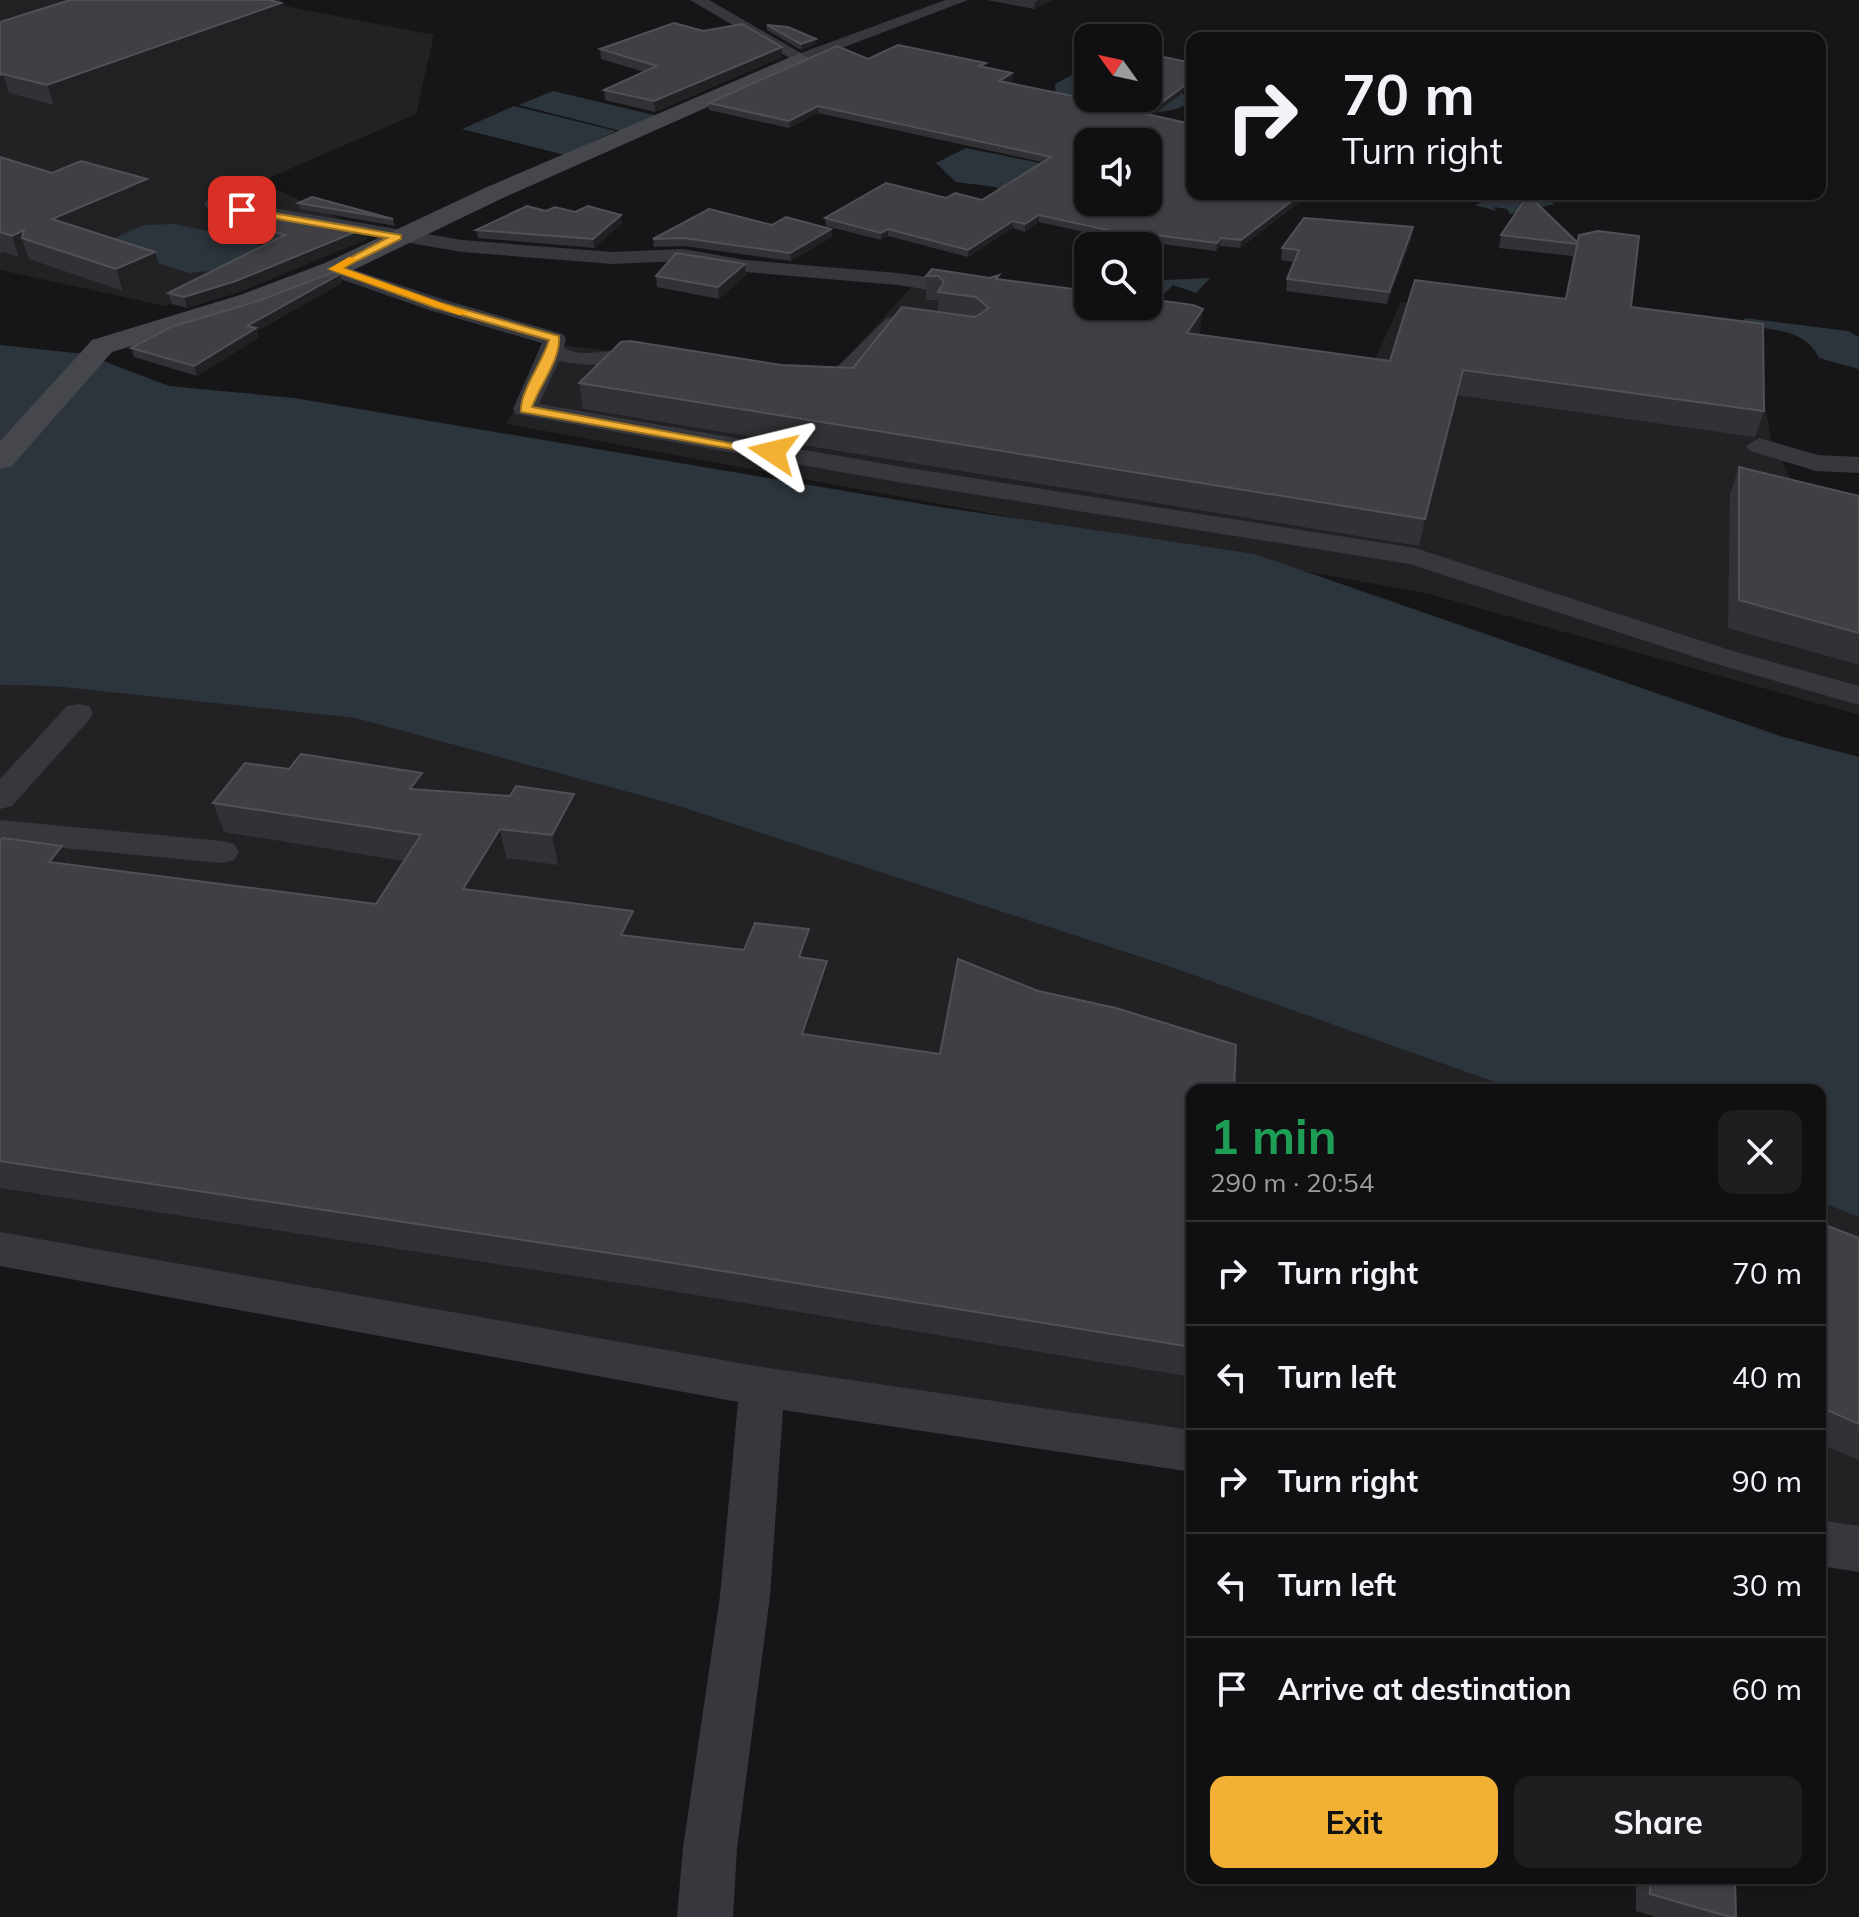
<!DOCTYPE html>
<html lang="en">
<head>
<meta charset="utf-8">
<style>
	body { margin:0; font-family:Mulish,sans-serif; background:#1e1e20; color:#f1f3f6; height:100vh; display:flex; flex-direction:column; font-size:30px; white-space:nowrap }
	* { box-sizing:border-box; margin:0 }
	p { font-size:26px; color:#9c9d9f }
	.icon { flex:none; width:44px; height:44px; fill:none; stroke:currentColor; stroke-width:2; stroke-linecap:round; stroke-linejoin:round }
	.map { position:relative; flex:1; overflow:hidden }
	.drawer { position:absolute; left:1186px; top:1084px; width:640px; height:800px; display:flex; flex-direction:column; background:#101012; border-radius:16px; box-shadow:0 2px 6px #0004,0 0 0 2px #303032 }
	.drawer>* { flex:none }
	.guide { position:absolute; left:1186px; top:32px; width:640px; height:168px; border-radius:16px; box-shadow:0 2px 6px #0004,0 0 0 2px #303032; background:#101012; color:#f1f3f6; overflow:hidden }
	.needle { width:52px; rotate:303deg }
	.controls { position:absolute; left:1074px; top:24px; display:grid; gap:16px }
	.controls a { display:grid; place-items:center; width:88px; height:88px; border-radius:16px; background:#101012; box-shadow:0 2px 6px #0004,0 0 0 2px #303032; font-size:40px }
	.pin { position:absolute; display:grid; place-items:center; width:68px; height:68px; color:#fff; margin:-34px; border-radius:16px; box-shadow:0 4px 12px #0006 }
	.me { position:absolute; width:88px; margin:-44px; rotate:280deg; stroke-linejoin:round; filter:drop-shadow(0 0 6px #0008) }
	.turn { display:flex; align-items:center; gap:28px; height:168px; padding:0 24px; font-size:36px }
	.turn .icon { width:104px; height:104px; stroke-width:2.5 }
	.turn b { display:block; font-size:56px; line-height:68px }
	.round { display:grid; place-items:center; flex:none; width:84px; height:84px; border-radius:16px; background:#1e1e20 }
	.headline { display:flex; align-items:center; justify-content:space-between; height:136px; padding:0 24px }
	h1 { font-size:48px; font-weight:700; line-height:60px; color:#1e9e55 }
	.primary-button { display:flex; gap:16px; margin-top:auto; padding:16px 24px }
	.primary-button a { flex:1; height:92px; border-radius:16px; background:#f2b134; color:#111; font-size:32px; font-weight:700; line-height:92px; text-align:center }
	.primary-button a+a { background:#1e1e20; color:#f1f3f6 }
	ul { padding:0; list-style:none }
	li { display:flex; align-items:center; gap:24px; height:104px; padding:0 24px; border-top:2px solid #303032 }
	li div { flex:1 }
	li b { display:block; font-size:30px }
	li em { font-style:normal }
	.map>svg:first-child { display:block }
	.built { fill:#222225 }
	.water { fill:#2c353c }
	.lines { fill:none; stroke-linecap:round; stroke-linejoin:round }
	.street { fill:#37383d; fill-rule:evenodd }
	.secondary { fill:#45474d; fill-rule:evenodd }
	.wall { fill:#323236 }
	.shaded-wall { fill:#212124 }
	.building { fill:#3f3f44; stroke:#4f5156; stroke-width:2; fill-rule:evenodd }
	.route { fill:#f2b134; stroke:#9d7322; stroke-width:2 }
	.slow { fill:#f59e0b }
</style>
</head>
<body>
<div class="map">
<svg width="1859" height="1917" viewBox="0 0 1859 1917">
	<rect width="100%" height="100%" fill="#161618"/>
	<!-- built -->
	<g class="built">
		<polygon points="0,0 280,0 285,6 434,35 416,114 260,182 345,221 165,306 0,270"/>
		<polygon points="911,287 1192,326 1182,349 1366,379 1401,302 1755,344 1771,439 1792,482 1859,498 1859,715 1429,594 506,424 553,344 830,377"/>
		<polygon points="0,685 52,686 355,718 672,804 1168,966 1517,1090 1192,1090 1192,1458 0,1238"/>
		<polygon points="1820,1202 1859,1217 1859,1566 1820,1560"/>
	</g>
	<!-- water -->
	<g class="water">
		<path d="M 1088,72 L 1088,98 L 1148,98 L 1158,83 L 1185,95 L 1189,103 C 1150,125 1098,103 1056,95 L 1055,84 L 1074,74 Z"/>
		<polygon points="553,91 658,116 625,132 519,105"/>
		<polygon points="514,106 616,131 565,155 462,129"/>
		<polygon points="966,148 1045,164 1014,197 995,187 956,182 936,163"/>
		<polygon points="1490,194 1537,194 1555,204 1510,214 1507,209 1494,207 1496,211 1475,205 1484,201 1479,196"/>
		<polygon points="174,224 245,239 265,249 220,270 190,273 110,249 115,238 143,225"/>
		<polygon points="1148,275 1164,280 1210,278 1196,293 1173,285 1165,293 1148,291"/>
		<path d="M 1745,318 L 1848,331 L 1859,337 L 1859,369 L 1819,358 C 1805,328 1771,330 1741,325 Z"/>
		<polygon points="0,345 85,354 169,386 294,398 940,507 1255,554 1780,736 1859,757 1859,1217 1820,1202 1820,1090 1517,1090 1168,966 672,804 355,718 52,686 0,685"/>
	</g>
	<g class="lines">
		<!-- street -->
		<g class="street">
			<polygon points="690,0 709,0 801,53 945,0 968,0 800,64"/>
			<polygon points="214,198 462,240 612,252 683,249 745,260 898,273 973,283 984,290 973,297 898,285 745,272 683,261 612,264 462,252 207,208 204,204 207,200"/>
			<path d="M 334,263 L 445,300 L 563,334 L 566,339 L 564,348 C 569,350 576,353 582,353 C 602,354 650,341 664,359 C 655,370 575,365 559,361 L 539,404 L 897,466 L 1415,548 L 1733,651 L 1859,686 L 1859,705 L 1713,663 L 1410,564 L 897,482 L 516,414 L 513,409 L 542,343 L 429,310 L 326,274 L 323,269 L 326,264 Z"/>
			<path d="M 895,316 L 906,323 C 885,353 855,385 817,389 C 807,389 800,390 794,382 L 798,377 L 837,367 L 887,318 Z"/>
			<polygon points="1759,438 1818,455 1859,457 1859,473 1816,471 1750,451 1746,446"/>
			<polygon points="78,704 89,706 93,713 89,720 12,806 0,809 0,779 67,706"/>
			<polygon points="0,820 222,841 234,844 239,852 234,860 222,863 0,842"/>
			<polygon points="0,1232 762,1367 1192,1430 1192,1472 783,1410 770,1596 737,1848 733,1917 677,1917 683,1848 720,1596 738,1402 0,1266"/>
			<polygon points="1820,1520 1859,1526 1859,1572 1820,1566"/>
		</g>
		<!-- secondary -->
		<polygon class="secondary" points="800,53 810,59 807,63 505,197 343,275 260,307 112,352 11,467 0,469 0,441 92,340 240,295 325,263 487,187"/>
	</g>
	<!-- wall -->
	<g class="wall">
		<polygon points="987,0 1053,0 1034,9"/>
		<polygon points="285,21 54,105 9,93 0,96 0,22"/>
		<polygon points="767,25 816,39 816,44 801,50 767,30"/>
		<polygon points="600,49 782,57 655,112 605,100 604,90 644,72 601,59"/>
		<polygon points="868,59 986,68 1012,80 1008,82 1153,115 1192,194 1306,194 1306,197 1240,248 1220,246 1216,251 1146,242 1143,245 1039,222 1025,232 1013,228 968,257 888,236 881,240 826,226 825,218 946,198 982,200 1042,162 818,113 789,128 709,110 709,103"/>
		<polygon points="0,157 52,173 147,179 153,200 85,229 155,252 162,274 123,291 29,259 27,254 19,257 3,252 0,254"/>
		<polygon points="298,203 393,219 395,226 300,209"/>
		<polygon points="546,211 575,212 622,223 594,248 478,238 476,230"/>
		<polygon points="245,224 367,239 239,292 187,308 172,304 168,293 273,241 248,234"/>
		<polygon points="772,225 831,229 832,237 791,261 684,246 654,247 653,239"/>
		<polygon points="1413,227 1411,240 1387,304 1286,291 1287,279 1294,262 1281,260 1282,248"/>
		<polygon points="1501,235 1577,242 1631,307 1764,411 1755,437 1457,395 1419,546 583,409 579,383 781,365 853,368 938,312 938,300 926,300 926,276 990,278 999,275 999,279 1200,334 1199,335 1390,361 1565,299 1573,256 1499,248"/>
		<polygon points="745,264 746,275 719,299 657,287 656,276"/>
		<polygon points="340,274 342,283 257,331 259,337 197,376 134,357 131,348 258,301"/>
		<polygon points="1739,467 1859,496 1859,665 1728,628 1730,494"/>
		<polygon points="289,769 422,773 427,791 579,823 558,865 506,858 486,892 637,937 827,961 828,991 814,1036 1192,1090 1192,1377 647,1287 0,1188 0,841 62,846 71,865 376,904 404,861 224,832 213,803"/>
		<polygon points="1820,1223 1859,1238 1859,1460 1820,1444"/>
		<polygon points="1636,1878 1735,1878 1736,1917 1656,1917 1636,1911"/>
	</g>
	<!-- shaded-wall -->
	<g class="shaded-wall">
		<polygon points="1039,0 1053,0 1034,9 1035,2"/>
		<polygon points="281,3 285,21 54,105 47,85"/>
		<polygon points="816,39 816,44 801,50 801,44"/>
		<polygon points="782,47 782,57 655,112 654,101"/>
		<polygon points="1012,73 1012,80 999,87 999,81"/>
		<polygon points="3,74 9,93 0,96 0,75"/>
		<polygon points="1192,80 1192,86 1145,121 1146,114"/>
		<polygon points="818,106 818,113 789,128 789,121"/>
		<polygon points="147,179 153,200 60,240 52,219"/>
		<polygon points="1301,194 1306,194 1306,197 1240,248 1241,240"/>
		<polygon points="621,215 622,223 594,248 593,239"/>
		<polygon points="1039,215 1039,222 1025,232 1025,224"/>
		<polygon points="1013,221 1013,228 968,257 968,250"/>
		<polygon points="1413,227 1411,240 1387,304 1389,292"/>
		<polygon points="365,228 367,239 239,292 187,308 184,297"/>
		<polygon points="831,229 832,237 791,261 790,253"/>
		<polygon points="888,229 888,236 881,240 881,233"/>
		<polygon points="24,230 22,238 27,254 19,257 12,236"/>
		<polygon points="1147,234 1146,242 1143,245 1144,238"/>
		<polygon points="1221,238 1220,246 1216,251 1217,243"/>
		<polygon points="155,252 162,274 123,291 116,269"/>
		<polygon points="745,264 746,275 719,299 718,287"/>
		<polygon points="340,274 342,283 257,331 259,337 197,376 194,366 247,326"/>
		<polygon points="1203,309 1200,334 1184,358 1187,333"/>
		<polygon points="1463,370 1457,395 1419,546 1425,519"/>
		<polygon points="422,773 429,802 410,789"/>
		<polygon points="574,794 579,823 558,865 552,835"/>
		<polygon points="500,829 506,858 470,919 463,889"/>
		<polygon points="62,846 75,876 49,862"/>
		<polygon points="633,911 637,940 621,935"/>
		<polygon points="809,929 811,959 799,957"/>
		<polygon points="827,961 828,991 805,1064 802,1034"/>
	</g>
	<!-- building -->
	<g class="building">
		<polygon points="70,0 269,0 281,3 47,85 3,74 0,75 0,22"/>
		<polygon points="674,23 703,31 742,24 782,47 654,101 604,90 657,66 600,49"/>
		<polygon points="767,25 788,27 816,39 801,44"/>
		<path d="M 898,45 L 986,63 L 979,66 L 1012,73 L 999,81 L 1087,99 L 1089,98 L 1148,98 L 1148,60 L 1155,55 L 1192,63 L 1192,80 L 1146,114 L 1192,124 L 1192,139 L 1190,141 L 1192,141 L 1192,194 L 1301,194 L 1241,240 L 1221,238 L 1217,243 L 1147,234 L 1144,238 L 1039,215 L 1025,224 L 1013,221 L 968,250 L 888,229 L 881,233 L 825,218 L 886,183 L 946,198 L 955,193 L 982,200 L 1051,157 L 818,106 L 789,121 L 709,103 L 837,46 L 868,59 ZM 1088,142 L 1148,142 L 1148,202 L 1088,202 Z"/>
		<polygon points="0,157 52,173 81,161 147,179 52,219 155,252 116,269 22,238 24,230 12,236 0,232"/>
		<polygon points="1528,195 1577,242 1577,244 1501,235"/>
		<polygon points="312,197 393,219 298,203"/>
		<polygon points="527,206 546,211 555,207 575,212 588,206 621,215 593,239 476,230"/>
		<polygon points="709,209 772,225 786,217 831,229 790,253 683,238 653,239"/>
		<polygon points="270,212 365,228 236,281 184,297 168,293 285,235 245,224"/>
		<polygon points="1304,218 1413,227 1389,292 1287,279 1299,250 1282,248"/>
		<polygon points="1598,231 1639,236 1631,307 1763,324 1764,411 1463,370 1425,519 579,383 621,342 630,341 781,365 853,368 902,307 975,317 989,308 976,297 938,292 944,282 938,276 926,276 932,269 990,278 999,275 996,279 1088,291 1088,306 1148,306 1148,299 1193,305 1203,309 1187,333 1390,361 1415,280 1566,299 1579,235"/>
		<polygon points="676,253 745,264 718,287 656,276"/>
		<polygon points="334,272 340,274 247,326 256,328 194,366 131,348 171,327 258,301"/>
		<polygon points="1739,467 1859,496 1859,633 1739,600"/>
		<polygon points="301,754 422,773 410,789 510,796 516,786 574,794 552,835 500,829 463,889 633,911 621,935 744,950 755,923 809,929 799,957 827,961 802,1034 940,1054 958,959 1038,991 1116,1008 1236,1045 1234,1090 1192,1090 1192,1347 642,1258 0,1161 0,841 3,838 62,846 49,862 376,904 421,835 213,803 245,763 289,769"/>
		<polygon points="1820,1223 1859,1238 1859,1424 1820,1407"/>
		<polygon points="1650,1878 1735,1878 1736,1917 1730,1917 1650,1894"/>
	</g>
	<!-- route -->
	<path class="route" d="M 238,207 L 401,235 L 401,239 L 343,268 L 441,303 L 559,336 C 561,360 540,384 532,407 L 779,452 L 773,456 L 521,412 C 519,392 543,362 549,340 L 433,307 L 329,269 L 387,238 L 242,213 Z"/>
	<!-- slow -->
	<polygon class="slow" points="349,257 358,259 343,268 469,313 459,315 329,269"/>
</svg>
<div class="controls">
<a><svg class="needle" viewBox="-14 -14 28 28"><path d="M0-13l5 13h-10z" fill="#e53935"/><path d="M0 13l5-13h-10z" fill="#9c9d9f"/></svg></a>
<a><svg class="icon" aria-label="sound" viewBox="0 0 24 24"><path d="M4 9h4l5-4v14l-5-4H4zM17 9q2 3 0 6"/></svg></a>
<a><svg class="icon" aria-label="search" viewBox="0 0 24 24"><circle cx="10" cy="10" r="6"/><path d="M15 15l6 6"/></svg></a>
</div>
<div class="pin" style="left:242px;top:210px;background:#d93025"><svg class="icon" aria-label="arrive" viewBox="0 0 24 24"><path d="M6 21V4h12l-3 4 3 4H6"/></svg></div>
<svg class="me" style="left:773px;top:452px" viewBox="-20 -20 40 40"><path d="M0-17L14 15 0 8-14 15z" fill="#f2b134" stroke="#fff" stroke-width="4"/></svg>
<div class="guide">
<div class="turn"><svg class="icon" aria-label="right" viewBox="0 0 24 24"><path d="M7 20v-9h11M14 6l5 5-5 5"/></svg><div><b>70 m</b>Turn right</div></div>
</div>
<section class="drawer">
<div class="headline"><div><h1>1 min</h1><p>290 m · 20:54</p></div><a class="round"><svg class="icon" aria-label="close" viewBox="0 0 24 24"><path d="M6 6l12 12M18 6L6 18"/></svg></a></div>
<ul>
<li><svg class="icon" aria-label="right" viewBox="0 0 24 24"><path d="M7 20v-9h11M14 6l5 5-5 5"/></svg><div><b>Turn right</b></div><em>70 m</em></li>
<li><svg class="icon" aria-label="left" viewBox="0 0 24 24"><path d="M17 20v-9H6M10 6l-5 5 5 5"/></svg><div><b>Turn left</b></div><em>40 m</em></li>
<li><svg class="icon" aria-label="right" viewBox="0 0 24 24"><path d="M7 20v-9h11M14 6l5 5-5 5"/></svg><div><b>Turn right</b></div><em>90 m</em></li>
<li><svg class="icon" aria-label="left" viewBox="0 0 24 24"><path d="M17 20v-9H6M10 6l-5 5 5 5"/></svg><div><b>Turn left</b></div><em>30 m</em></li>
<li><svg class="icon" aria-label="arrive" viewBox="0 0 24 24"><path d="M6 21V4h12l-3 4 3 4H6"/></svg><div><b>Arrive at destination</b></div><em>60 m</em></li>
</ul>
<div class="primary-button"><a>Exit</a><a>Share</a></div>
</section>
</div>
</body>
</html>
